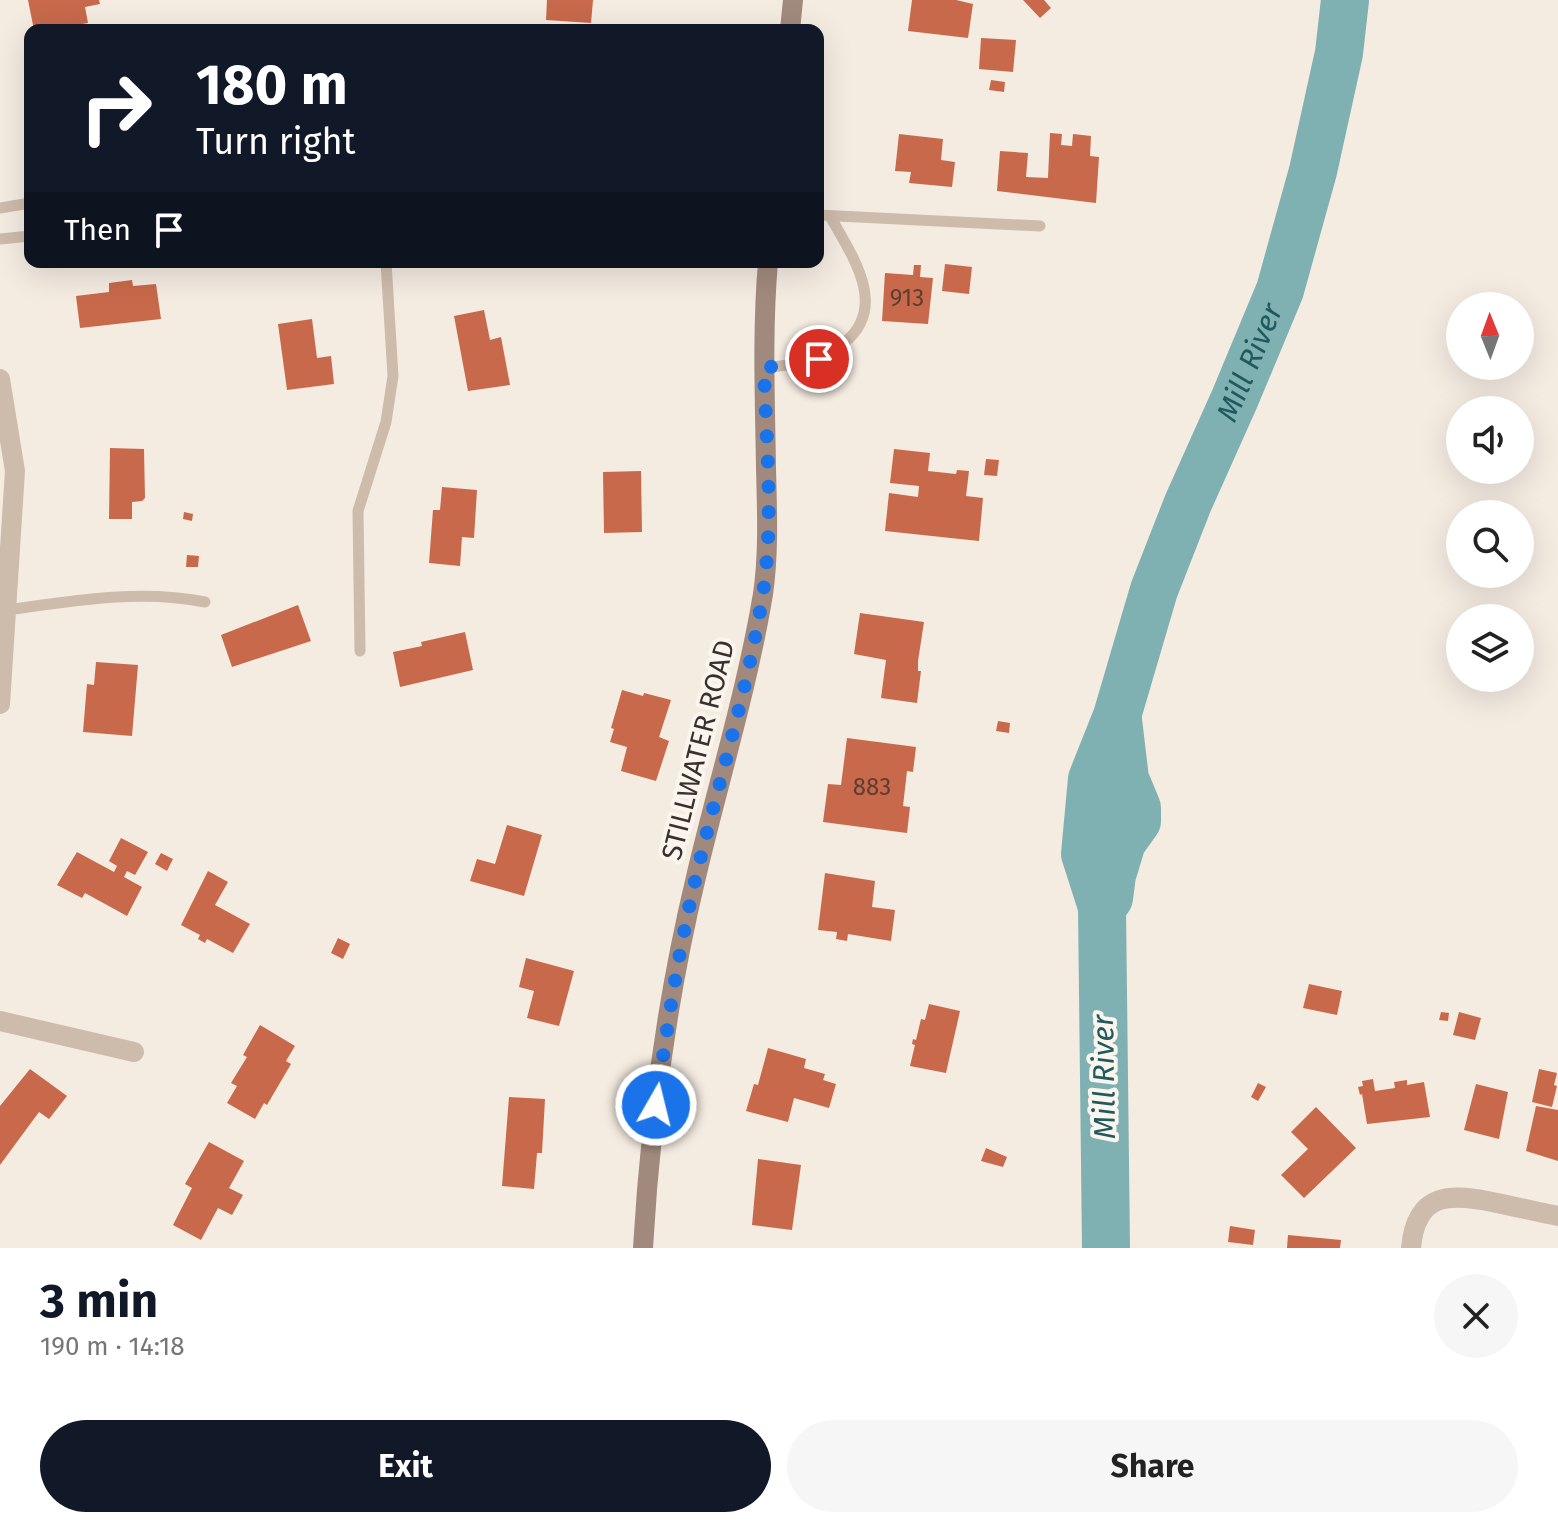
<!DOCTYPE html>
<html lang="en">
<head>
<meta charset="utf-8">
<style>
	body { margin:0; font-family:"Fira Sans",sans-serif; background:#f6f6f6; color:#222; height:100vh; display:flex; flex-direction:column; font-size:30px; white-space:nowrap }
	* { box-sizing:border-box; margin:0 }
	p { font-size:26px; color:#767676 }
	.icon { flex:none; width:44px; height:44px; fill:none; stroke:currentColor; stroke-width:2; stroke-linecap:round; stroke-linejoin:round }
	.map { position:relative; height:1248px; overflow:hidden }
	.details { display:flex; flex-direction:column; background:#fff; flex:1 }
	.details>* { flex:none }
	.top-card { position:absolute; left:24px; top:24px; width:800px; height:244px; border-radius:16px; box-shadow:0 8px 32px #0002; background:#111827; color:#fff; overflow:hidden }
	.needle { width:52px; rotate:359deg }
	.fabs { position:absolute; left:1446px; top:292px; display:grid; gap:16px }
	.fabs a { display:grid; place-items:center; width:88px; height:88px; border-radius:50%; background:#fff; box-shadow:0 8px 32px #0002; font-size:40px }
	.pin { position:absolute; display:grid; place-items:center; width:68px; height:68px; color:#fff; margin:-34px; border:4px solid #fff; border-radius:50%; box-shadow:0 2px 8px #0007 }
	.me { position:absolute; width:88px; margin:-44px; rotate:8deg; stroke-linejoin:round; filter:drop-shadow(0 0 6px #0008) }
	.turn { display:flex; align-items:center; gap:28px; height:168px; padding:0 40px; font-size:36px }
	.turn .icon { width:104px; height:104px; stroke-width:2.5 }
	.turn b { display:block; font-size:56px; line-height:68px }
	.then { display:flex; align-items:center; height:76px; padding:0 40px; background:#0003; gap:16px; font-size:30px }
	.round { display:grid; place-items:center; flex:none; width:84px; height:84px; border-radius:42px; background:#f6f6f6 }
	.headline { display:flex; align-items:center; justify-content:space-between; height:136px; padding:0 40px }
	h1 { font-size:48px; font-weight:700; line-height:60px; color:#111827 }
	.primary-button { display:flex; gap:16px; margin-top:auto; padding:16px 40px }
	.primary-button a { flex:1; height:92px; border-radius:48px; background:#111827; color:#fff; font-size:32px; font-weight:700; line-height:92px; text-align:center }
	.primary-button a+a { background:#f6f6f6; color:#222 }
	.map>svg:first-child { display:block }
	.lines { fill:none; stroke-linecap:round; stroke-linejoin:round }
	.river { stroke:#7fb0b2; stroke-width:48 }
	.building { fill:#c8694b }
	.lane { stroke:#cdbbac; stroke-width:11 }
	.street { stroke:#cdbbac; stroke-width:20 }
	.secondary { stroke:#a18a7d; stroke-width:20 }
	.route { stroke:#1a73e8; stroke-width:14; stroke-dasharray:0 25.2 }
	.labels { text-anchor:middle; dominant-baseline:central; stroke-width:8; stroke-linejoin:round; paint-order:stroke }
	.number-label { font-size:24px; fill:#5e3e33 }
	.street-label { font-size:28px; fill:#3b302b; stroke:#fbf5ee }
	.water-label { font-size:30px; font-style:italic; fill:#1f5a5e; stroke:#fbf5ee }
</style>
</head>
<body>
<div class="map">
<svg width="1558" height="1248" viewBox="0 0 1558 1248">
	<rect width="100%" height="100%" fill="#f4ebe1"/>
	<g class="lines">
		<!-- river -->
		<g class="river">
			<polyline points="1102,907 1109,898 1112,875 1122,842 1137,821 1137,808 1125,779 1118,720"/>
			<path id="s1" d="M 1106,1248 L 1102,907 L 1085,854 L 1092,779 L 1117,716 L 1154,590 L 1188,503 L 1235,398 L 1280,290 L 1313,171 L 1339,53 L 1345,0"/>
		</g>
	</g>
	<!-- building -->
	<g class="building">
		<polygon points="28,0 99,0 100,4 85,7 88,23 70,26 71,30 34,30"/>
		<polygon points="547,0 593,0 591,23 546,20"/>
		<polygon points="912,0 956,0 973,4 968,38 908,31"/>
		<polygon points="1023,0 1044,0 1051,8 1040,18"/>
		<polygon points="507,25 522,26 521,30 506,30"/>
		<polygon points="981,38 1016,40 1013,72 979,69"/>
		<polygon points="991,80 1005,82 1004,92 989,90"/>
		<polygon points="1050,133 1062,134 1061,145 1072,146 1073,134 1091,136 1090,156 1099,157 1096,203 997,191 1000,151 1028,153 1026,177 1048,178"/>
		<polygon points="899,134 943,139 941,160 955,162 952,187 909,183 911,172 895,171"/>
		<polygon points="945,264 972,267 969,294 942,291"/>
		<polygon points="914,265 921,265 920,277 933,278 928,324 882,321 885,273 913,275"/>
		<polygon points="132,280 133,286 156,284 161,319 80,328 76,296 109,292 109,283"/>
		<polygon points="484,310 490,340 501,337 510,385 468,391 454,316"/>
		<polygon points="312,319 317,358 331,356 334,384 287,390 278,324"/>
		<polygon points="110,448 144,449 145,498 142,501 132,502 132,519 109,519"/>
		<polygon points="894,449 930,453 928,471 956,474 957,470 969,471 966,496 983,498 979,541 885,531 889,493 918,497 919,486 890,483"/>
		<polygon points="986,459 999,460 997,476 984,475"/>
		<polygon points="641,471 642,532 604,533 603,472"/>
		<polygon points="442,487 477,490 474,538 462,537 460,566 429,563 433,510 440,510"/>
		<polygon points="184,512 193,514 192,521 183,519"/>
		<polygon points="187,555 199,556 198,567 186,567"/>
		<polygon points="298,605 311,641 232,667 221,635"/>
		<polygon points="860,613 924,622 918,661 918,671 921,671 917,703 881,698 886,660 854,654"/>
		<polygon points="465,632 473,670 400,687 393,652 422,646 421,642"/>
		<polygon points="96,662 138,665 132,736 83,732 87,684 94,685"/>
		<polygon points="622,690 643,696 644,693 671,700 659,737 669,741 656,781 621,771 627,747 610,742 614,729 611,728"/>
		<polygon points="998,721 1010,723 1009,733 996,731"/>
		<polygon points="847,738 916,747 913,772 907,771 903,806 910,807 907,833 823,822 828,784 841,785"/>
		<polygon points="507,825 542,835 524,896 470,881 477,859 495,864"/>
		<polygon points="121,838 148,852 135,875 127,871 124,877 142,887 127,916 85,893 82,898 57,885 77,852 114,872 117,866 109,861"/>
		<polygon points="161,853 173,859 167,871 155,864"/>
		<polygon points="208,871 228,882 215,905 250,924 233,953 207,939 205,943 198,939 200,935 181,925"/>
		<polygon points="825,873 875,881 872,907 895,910 891,941 848,934 847,941 836,939 837,932 818,930"/>
		<polygon points="338,938 350,944 343,959 331,953"/>
		<polygon points="526,958 574,971 559,1026 527,1018 534,991 519,987"/>
		<polygon points="1309,984 1342,991 1337,1015 1303,1008"/>
		<polygon points="929,1004 960,1011 946,1073 910,1066 915,1045 912,1044 913,1039 916,1040 921,1019 925,1020"/>
		<polygon points="1441,1012 1449,1013 1448,1021 1439,1020"/>
		<polygon points="1459,1012 1481,1018 1475,1040 1453,1035"/>
		<polygon points="260,1025 295,1046 286,1061 291,1064 267,1105 264,1103 255,1119 227,1103 237,1086 231,1083 247,1057 243,1055"/>
		<polygon points="768,1048 806,1059 804,1068 825,1074 823,1080 836,1084 829,1108 794,1098 788,1122 746,1111 754,1084 758,1085"/>
		<polygon points="30,1069 67,1096 49,1119 39,1112 0,1165 0,1106"/>
		<polygon points="1539,1069 1557,1073 1554,1085 1557,1086 1552,1107 1532,1102"/>
		<polygon points="1373,1079 1375,1091 1395,1088 1394,1082 1407,1080 1407,1085 1424,1082 1430,1117 1367,1124 1362,1094 1360,1095 1358,1087 1363,1086 1362,1081"/>
		<polygon points="1258,1083 1266,1087 1258,1101 1251,1097"/>
		<polygon points="1476,1084 1508,1092 1499,1139 1464,1130"/>
		<polygon points="509,1097 545,1099 542,1153 537,1153 534,1189 502,1186"/>
		<polygon points="1536,1106 1558,1110 1558,1161 1526,1151"/>
		<polygon points="1316,1107 1356,1148 1304,1198 1281,1175 1308,1149 1291,1132"/>
		<polygon points="209,1142 244,1161 229,1188 243,1195 232,1215 218,1208 201,1240 173,1225 192,1188 185,1184"/>
		<polygon points="986,1148 1007,1157 1003,1167 981,1161"/>
		<polygon points="758,1159 801,1165 792,1230 752,1225"/>
		<polygon points="1230,1226 1255,1230 1253,1245 1228,1242"/>
		<polygon points="1288,1235 1341,1240 1340,1248 1287,1248"/>
	</g>
	<g class="lines">
		<!-- lane -->
		<g class="lane">
			<polyline points="0,208 30,203"/>
			<polyline points="818,215 1040,226"/>
			<polyline points="0,239 30,236"/>
			<path d="M 764,368 C 782,365 803,365 819,359 C 828,356 838,348 845,342 C 889,306 851,254 830,216"/>
			<path d="M 7,610 C 73,601 139,589 205,602"/>
			<polyline points="360,651 358,511 386,422 393,376 386,262"/>
		</g>
		<!-- street -->
		<g class="street">
			<polyline points="0,379 15,471 0,704"/>
			<polyline points="0,1021 134,1052"/>
			<path d="M 1411,1248 C 1416,1191 1451,1193 1497,1203 C 1517,1207 1538,1212 1558,1216"/>
		</g>
		<!-- secondary -->
		<g class="secondary">
			<polyline points="790,30 793,0"/>
			<path d="M 643,1248 C 650,1124 667,998 696,877 C 718,783 747,690 763,594 C 769,553 767,509 766,468 C 765,399 762,331 768,262"/>
		</g>
	</g>
	<g class="lines">
		<!-- route -->
		<path class="route" d="M 656,1105 C 667,1029 678,952 696,877 C 718,783 748,690 763,593 C 774,522 766,441 764,368 L 819,359"/>
	</g>
	<g class="labels">
		<!-- number labels -->
		<g class="number-label">
			<text x="907" y="298">913</text>
			<text x="872" y="787">883</text>
		</g>
		<!-- street labels -->
		<g class="street-label">
			<text transform="translate(698 750) rotate(-76)">STILLWATER ROAD</text>
		</g>
		<!-- water labels -->
		<g class="water-label">
			<text stroke="none"><textPath href="#s1" startOffset="918">Mill River</textPath></text>
			<text transform="translate(1104 1077) rotate(-91)">Mill River</text>
		</g>
	</g>
</svg>
<div class="fabs">
<a><svg class="needle" viewBox="-14 -14 28 28"><path d="M0-13l5 13h-10z" fill="#e53935"/><path d="M0 13l5-13h-10z" fill="#767676"/></svg></a>
<a><svg class="icon" aria-label="sound" viewBox="0 0 24 24"><path d="M4 9h4l5-4v14l-5-4H4zM17 9q2 3 0 6"/></svg></a>
<a><svg class="icon" aria-label="search" viewBox="0 0 24 24"><circle cx="10" cy="10" r="6"/><path d="M15 15l6 6"/></svg></a>
<a><svg class="icon" aria-label="layers" viewBox="0 0 24 24"><path d="M12 4l9 5-9 5-9-5zM3 14l9 5 9-5"/></svg></a>
</div>
<div class="pin" style="left:819px;top:359px;background:#d93025"><svg class="icon" aria-label="arrive" viewBox="0 0 24 24"><path d="M6 21V4h12l-3 4 3 4H6"/></svg></div>
<svg class="me" style="left:656px;top:1105px" viewBox="-20 -20 40 40"><circle r="17" fill="#1a73e8" stroke="#fff" stroke-width="3"/><path d="M0-11L8 9 0 5-8 9z" fill="#fff"/></svg>
<div class="top-card">
<div class="turn"><svg class="icon" aria-label="right" viewBox="0 0 24 24"><path d="M7 20v-9h11M14 6l5 5-5 5"/></svg><div><b>180 m</b>Turn right</div></div>
<div class="then">Then<svg class="icon" aria-label="arrive" viewBox="0 0 24 24"><path d="M6 21V4h12l-3 4 3 4H6"/></svg></div>
</div>
</div>
<section class="details">
<div class="headline"><div><h1>3 min</h1><p>190 m · 14:18</p></div><a class="round"><svg class="icon" aria-label="close" viewBox="0 0 24 24"><path d="M6 6l12 12M18 6L6 18"/></svg></a></div>
<div class="primary-button"><a>Exit</a><a>Share</a></div>
</section>
</body>
</html>
